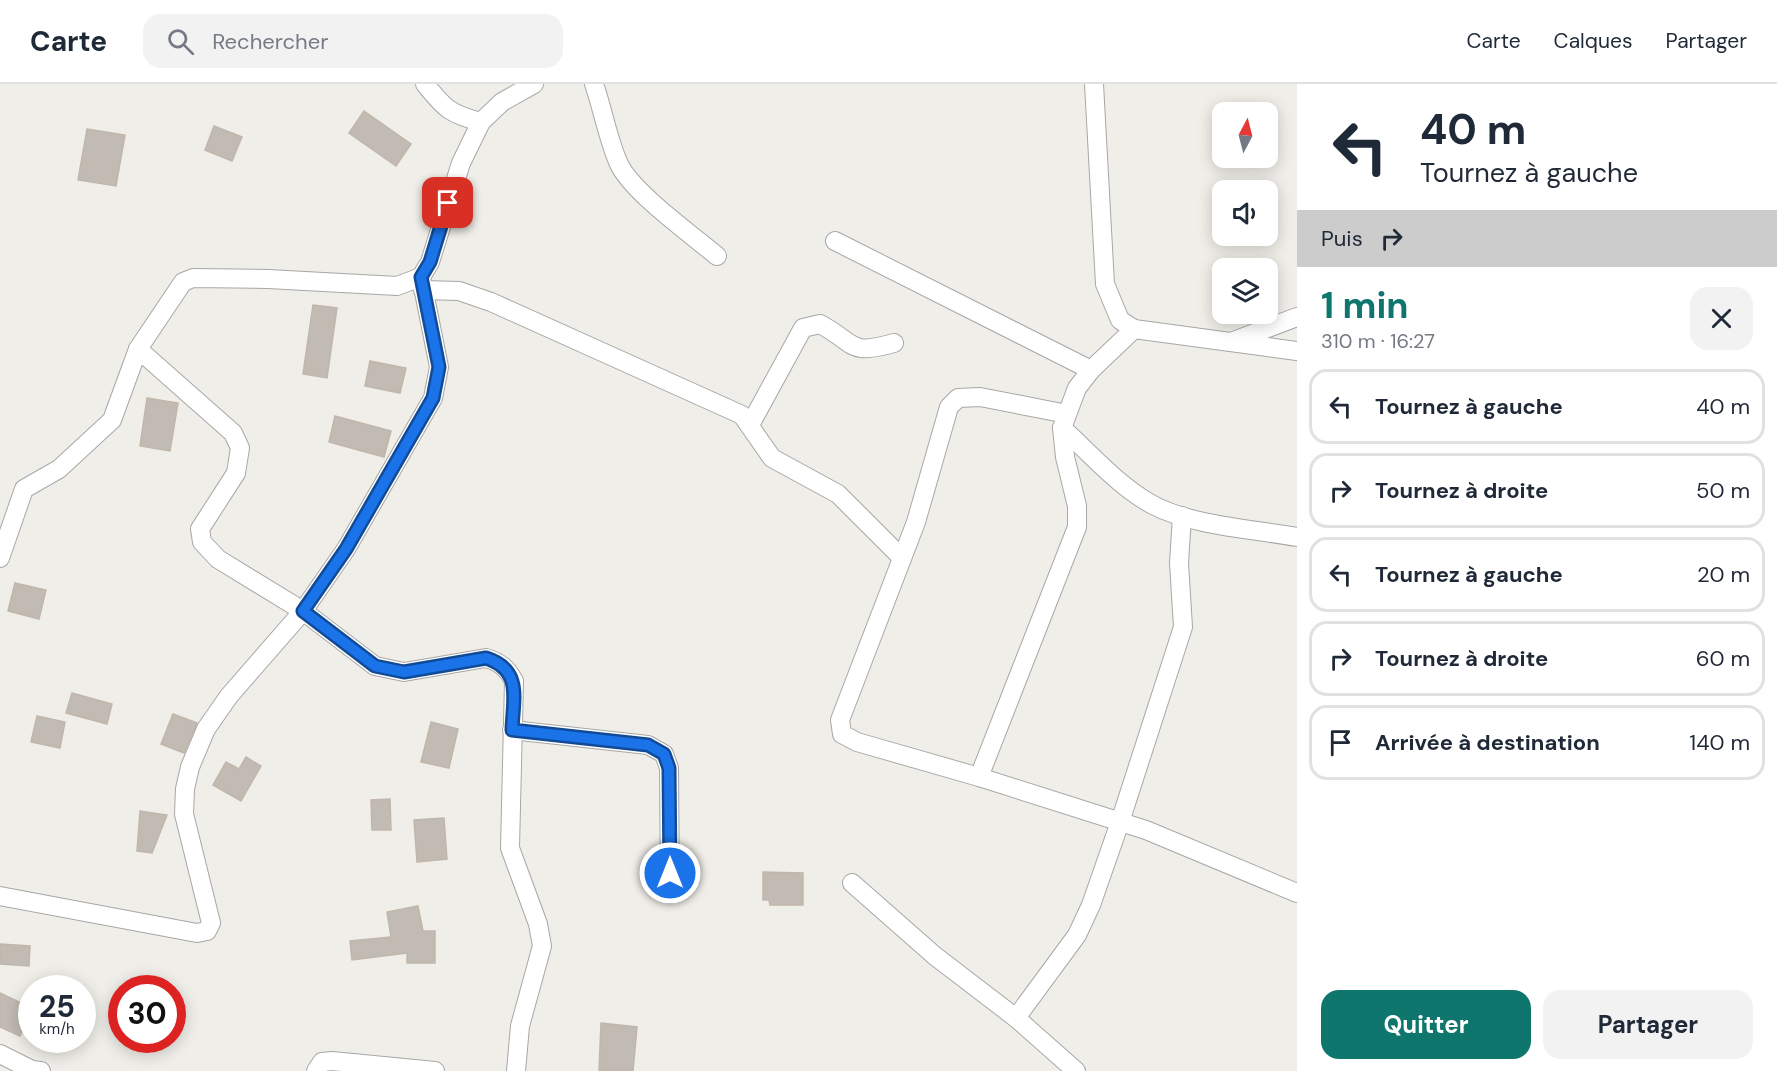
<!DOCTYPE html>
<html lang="fr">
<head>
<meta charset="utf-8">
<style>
	body { margin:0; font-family:"DM Sans",sans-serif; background:#f2f2f3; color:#1f2937; height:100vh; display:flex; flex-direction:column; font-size:22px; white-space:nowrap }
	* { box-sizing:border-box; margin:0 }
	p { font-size:20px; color:#747a83 }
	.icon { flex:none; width:33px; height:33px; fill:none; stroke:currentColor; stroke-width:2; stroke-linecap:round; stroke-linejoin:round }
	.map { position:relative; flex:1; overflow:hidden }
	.drawer { display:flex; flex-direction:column; background:#fff; width:480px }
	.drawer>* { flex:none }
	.guide { background:#fff; color:#1f2937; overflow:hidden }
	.needle { width:39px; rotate:7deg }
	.buttons { position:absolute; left:1212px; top:18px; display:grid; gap:12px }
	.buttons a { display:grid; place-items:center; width:66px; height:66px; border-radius:12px; background:#fff; box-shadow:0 3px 15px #0003; font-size:30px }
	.speed { position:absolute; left:18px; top:891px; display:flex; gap:12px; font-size:30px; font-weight:700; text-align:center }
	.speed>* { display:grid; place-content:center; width:78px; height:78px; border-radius:50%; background:#fff; box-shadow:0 3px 15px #0003; line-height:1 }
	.speed small { font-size:15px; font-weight:400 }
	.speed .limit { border:9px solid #d22; background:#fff; color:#111 }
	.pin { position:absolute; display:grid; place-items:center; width:51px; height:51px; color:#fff; margin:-26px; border-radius:12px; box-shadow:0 3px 9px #0006 }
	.me { position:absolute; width:66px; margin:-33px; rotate:0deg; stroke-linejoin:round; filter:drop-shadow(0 0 4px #0008) }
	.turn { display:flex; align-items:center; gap:21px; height:126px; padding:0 24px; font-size:27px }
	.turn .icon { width:78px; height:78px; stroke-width:2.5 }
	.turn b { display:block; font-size:42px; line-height:51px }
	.then { display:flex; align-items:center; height:57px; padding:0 24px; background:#0003; gap:12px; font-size:22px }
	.round { display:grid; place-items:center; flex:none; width:63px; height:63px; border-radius:18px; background:#f2f2f3 }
	.head { display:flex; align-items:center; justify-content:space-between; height:102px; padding:0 24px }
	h1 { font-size:36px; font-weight:700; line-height:45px; color:#0f766e }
	.primary-button { display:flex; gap:12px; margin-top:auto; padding:12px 24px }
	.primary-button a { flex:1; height:69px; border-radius:18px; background:#0f766e; color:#fff; font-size:24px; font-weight:700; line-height:69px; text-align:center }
	.primary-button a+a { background:#f2f2f3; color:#1f2937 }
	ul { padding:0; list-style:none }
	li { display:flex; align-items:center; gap:18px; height:75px; margin:0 12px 9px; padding:0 12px; border:3px solid #e0e1e3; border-radius:18px }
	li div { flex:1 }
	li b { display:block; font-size:22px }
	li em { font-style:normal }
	header { display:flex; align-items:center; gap:36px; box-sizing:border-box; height:84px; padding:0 30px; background:#fff; border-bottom:2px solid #e0e1e3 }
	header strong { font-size:28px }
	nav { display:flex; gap:33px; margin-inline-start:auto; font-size:21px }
	.search { width:420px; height:54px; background:#f2f2f3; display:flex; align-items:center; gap:15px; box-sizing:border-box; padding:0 21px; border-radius:18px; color:#747a83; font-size:22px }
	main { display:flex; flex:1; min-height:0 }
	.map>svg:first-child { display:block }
	.building { fill:#c1bbb4; stroke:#c1b6aa; stroke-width:1.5 }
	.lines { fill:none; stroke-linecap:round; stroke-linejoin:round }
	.street-casing { stroke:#a7a7a7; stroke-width:20 }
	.street { stroke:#fff; stroke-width:18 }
	.route-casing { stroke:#114b97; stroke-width:15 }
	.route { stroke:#1a73e8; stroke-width:10 }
</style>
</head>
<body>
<header>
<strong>Carte</strong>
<div class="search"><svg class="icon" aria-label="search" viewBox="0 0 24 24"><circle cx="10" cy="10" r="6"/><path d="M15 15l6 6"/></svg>Rechercher</div>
<nav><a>Carte</a><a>Calques</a><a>Partager</a></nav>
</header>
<main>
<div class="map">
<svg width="1297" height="987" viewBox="0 0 1297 987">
	<rect width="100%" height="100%" fill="#f0eee8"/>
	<!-- building -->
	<g class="building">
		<polygon points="364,27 411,60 396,82 349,49"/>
		<polygon points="214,42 242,53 232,77 205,66"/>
		<polygon points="87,45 125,51 116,102 78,96"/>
		<polygon points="313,221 337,224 327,294 303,290"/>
		<polygon points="370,277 406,284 400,309 365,302"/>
		<polygon points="147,314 178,319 170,367 140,362"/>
		<polygon points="335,332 391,347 384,373 329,358"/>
		<polygon points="15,499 46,506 39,535 8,527"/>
		<polygon points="72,609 112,620 107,640 66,629"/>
		<polygon points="173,630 197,639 184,669 161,660"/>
		<polygon points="37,632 65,638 60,664 31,658"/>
		<polygon points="431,638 458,645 449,684 421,678"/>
		<polygon points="246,673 261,682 241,717 213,701 226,678 239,685"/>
		<polygon points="390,715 391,746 372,746 371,716"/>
		<polygon points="140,727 167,731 152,769 137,767"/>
		<polygon points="444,734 447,775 417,778 414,736"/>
		<polygon points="763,788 803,789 803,821 770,821 769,816 763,816"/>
		<polygon points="418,822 423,847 435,847 435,879 407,879 407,869 352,876 350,857 391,853 387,828"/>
		<polygon points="0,860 30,862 29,882 0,880"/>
		<polygon points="0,909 32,924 20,952 0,943"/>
		<polygon points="601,939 637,943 633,987 599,987"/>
	</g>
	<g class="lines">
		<!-- street casing -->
		<g class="street-casing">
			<g id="street">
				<path d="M 425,0 C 445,25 450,30 481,38"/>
				<path d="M 594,0 C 603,26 608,56 619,80 C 632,108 692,151 717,172"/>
				<polyline points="1094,0 1105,200 1120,236 1134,245 1297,267"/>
				<polyline points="835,157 1091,286"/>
				<polyline points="423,206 459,207 491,218 742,331 772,374 838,410 902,474"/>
				<polyline points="1231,258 1297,233"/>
				<path d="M 138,265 L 233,349 L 240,364 L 236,389 L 200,445 L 202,458 L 218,475 L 303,527 L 375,582 L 404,588 L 486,574 C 500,578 507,584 514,597 L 510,764 L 538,840 L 542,862 L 520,942 L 516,987"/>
				<polyline points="1067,330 980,313 958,314 949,323 916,438 840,636 842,650 857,658 979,693 1146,746 1297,809"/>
				<path d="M 750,341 L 803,244 L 820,240 C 857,260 848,272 894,259"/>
				<path d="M 1062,344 C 1090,369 1119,403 1153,421 C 1193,442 1253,445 1297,453"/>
				<polyline points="0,474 24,405 59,385 112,336 138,265 183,198 193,194 268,195 397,202 421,193 430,178 461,79 481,38 502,18 534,0"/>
				<polyline points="512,646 648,661 664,670 669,684 670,810"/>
				<polyline points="979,693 1077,443 1077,422 1065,373 1062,344 1077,304 1091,286 1134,245"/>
				<polyline points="852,799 935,872 1016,934 1076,987"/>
				<polyline points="0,812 197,849 207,847 211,839 184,730 185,705 190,683 206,645 229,612 303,527 346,465 433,314 439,283 421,193"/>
				<polyline points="1016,934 1077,851 1091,821 1120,738 1183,543 1179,479 1182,432"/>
				<polyline points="0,970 32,986 41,987"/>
				<polyline points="316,987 322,978 332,977 435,987"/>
			</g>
		</g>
		<!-- street -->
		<use href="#street" class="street"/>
	</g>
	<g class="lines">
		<!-- route casing -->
		<g class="route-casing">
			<path id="route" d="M 448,119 L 430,178 L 421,193 L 439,283 L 433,314 L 346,465 L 303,527 L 375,582 L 404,588 L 486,574 C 523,586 513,615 512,646 L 648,661 L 664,670 L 669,684 L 670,789"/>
		</g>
		<!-- route -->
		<use href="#route" class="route"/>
	</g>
</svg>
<div class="buttons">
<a><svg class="needle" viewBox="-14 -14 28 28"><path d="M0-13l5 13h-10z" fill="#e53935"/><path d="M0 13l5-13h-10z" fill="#747a83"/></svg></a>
<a><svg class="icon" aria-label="sound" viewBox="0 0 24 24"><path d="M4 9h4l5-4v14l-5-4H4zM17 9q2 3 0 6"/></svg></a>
<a><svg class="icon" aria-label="layers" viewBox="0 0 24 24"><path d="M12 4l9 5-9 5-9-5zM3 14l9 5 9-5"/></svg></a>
</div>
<div class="speed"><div>25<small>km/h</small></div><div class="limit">30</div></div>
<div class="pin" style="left:448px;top:119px;background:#d93025"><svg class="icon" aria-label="arrive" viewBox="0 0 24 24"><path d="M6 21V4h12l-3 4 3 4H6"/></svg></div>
<svg class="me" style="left:670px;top:789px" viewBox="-20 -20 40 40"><circle r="17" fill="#1a73e8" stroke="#fff" stroke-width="3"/><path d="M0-11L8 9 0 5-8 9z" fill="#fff"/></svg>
</div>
<section class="drawer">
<div class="guide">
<div class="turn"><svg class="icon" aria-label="left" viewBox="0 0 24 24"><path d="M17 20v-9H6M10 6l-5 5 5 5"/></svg><div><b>40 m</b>Tournez à gauche</div></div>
<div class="then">Puis<svg class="icon" aria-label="right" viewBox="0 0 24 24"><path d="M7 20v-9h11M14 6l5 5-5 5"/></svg></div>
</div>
<div class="head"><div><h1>1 min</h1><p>310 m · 16:27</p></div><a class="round"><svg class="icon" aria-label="close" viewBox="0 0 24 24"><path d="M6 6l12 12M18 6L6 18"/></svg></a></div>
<ul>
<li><svg class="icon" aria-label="left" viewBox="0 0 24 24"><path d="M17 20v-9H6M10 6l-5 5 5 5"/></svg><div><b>Tournez à gauche</b></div><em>40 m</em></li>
<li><svg class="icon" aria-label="right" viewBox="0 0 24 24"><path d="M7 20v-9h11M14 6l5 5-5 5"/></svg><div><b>Tournez à droite</b></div><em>50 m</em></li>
<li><svg class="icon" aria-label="left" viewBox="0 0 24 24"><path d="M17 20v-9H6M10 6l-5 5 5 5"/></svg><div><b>Tournez à gauche</b></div><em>20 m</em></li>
<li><svg class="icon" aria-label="right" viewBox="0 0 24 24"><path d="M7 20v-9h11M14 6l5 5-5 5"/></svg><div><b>Tournez à droite</b></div><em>60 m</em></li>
<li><svg class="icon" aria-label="arrive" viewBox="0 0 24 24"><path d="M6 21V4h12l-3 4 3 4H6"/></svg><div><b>Arrivée à destination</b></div><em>140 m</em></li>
</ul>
<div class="primary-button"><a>Quitter</a><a>Partager</a></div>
</section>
</main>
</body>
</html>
